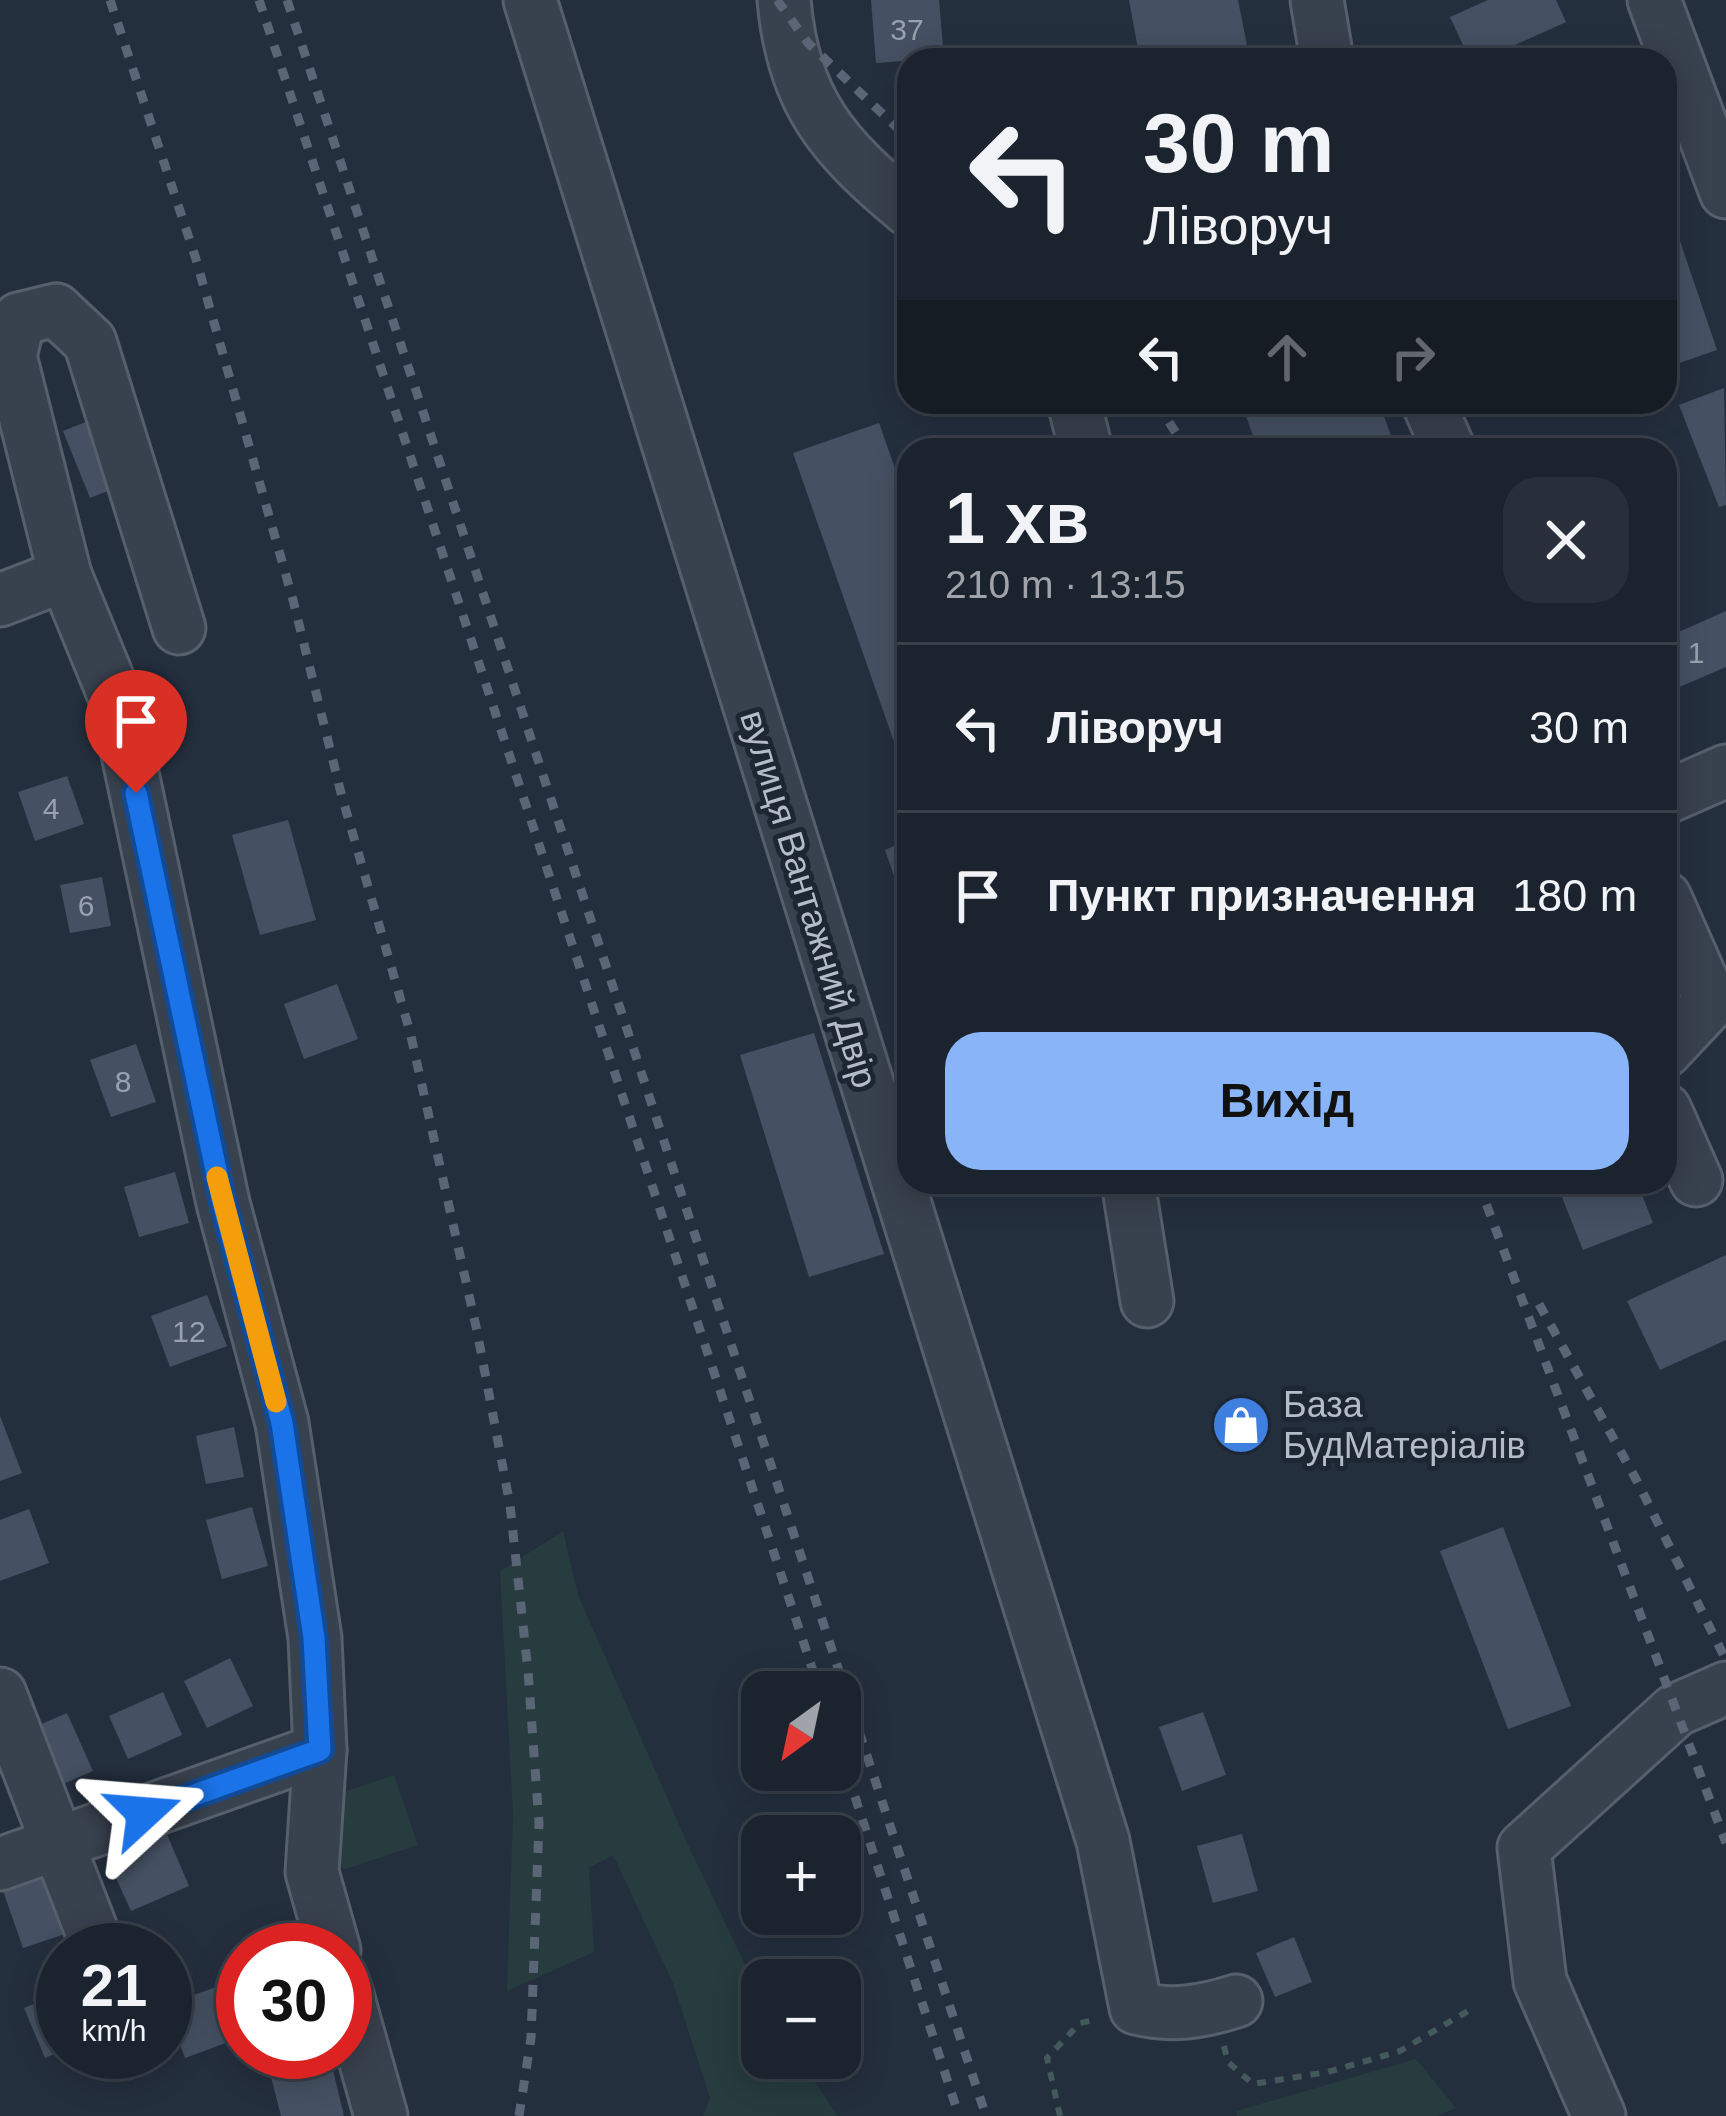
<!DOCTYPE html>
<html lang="uk">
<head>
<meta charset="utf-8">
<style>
	body { margin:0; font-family:Helvetica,sans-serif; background:#282f3a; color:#f1f3f6; height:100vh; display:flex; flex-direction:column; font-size:45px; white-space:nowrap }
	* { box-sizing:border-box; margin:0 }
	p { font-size:39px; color:#a0a4aa }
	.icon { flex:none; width:66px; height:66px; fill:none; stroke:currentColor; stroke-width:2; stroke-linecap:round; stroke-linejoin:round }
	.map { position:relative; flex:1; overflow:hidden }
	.sheet { position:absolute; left:897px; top:438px; width:780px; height:756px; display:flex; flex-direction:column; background:#1b232e; border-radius:36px; box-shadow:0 6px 30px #0003,0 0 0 3px #39404a }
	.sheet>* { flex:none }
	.hud { position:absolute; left:897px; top:48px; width:780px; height:366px; border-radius:36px; box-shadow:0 6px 30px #0003,0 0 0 3px #39404a; background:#1b232e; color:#f1f3f6; overflow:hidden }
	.needle { width:78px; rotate:213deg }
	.controls { position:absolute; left:741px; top:1671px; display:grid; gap:24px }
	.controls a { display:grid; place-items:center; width:120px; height:120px; border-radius:24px; background:#1b232e; box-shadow:0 6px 30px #0003,0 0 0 3px #39404a; font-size:60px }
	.speed { position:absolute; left:36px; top:1923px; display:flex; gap:24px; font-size:60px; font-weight:700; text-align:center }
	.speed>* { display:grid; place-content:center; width:156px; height:156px; border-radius:50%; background:#1b232e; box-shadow:0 6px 30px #0003,0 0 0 3px #39404a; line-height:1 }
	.speed small { font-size:30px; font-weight:400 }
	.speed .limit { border:18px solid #d22; background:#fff; color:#111 }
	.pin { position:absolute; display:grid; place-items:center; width:102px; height:102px; color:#fff; margin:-123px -51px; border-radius:50% 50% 50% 0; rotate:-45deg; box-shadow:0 0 12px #0007 }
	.pin .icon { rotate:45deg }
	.me { position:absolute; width:132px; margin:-66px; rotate:71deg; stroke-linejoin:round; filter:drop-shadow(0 0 9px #0008) }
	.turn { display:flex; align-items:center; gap:42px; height:252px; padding:0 48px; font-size:54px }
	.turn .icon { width:156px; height:156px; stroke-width:2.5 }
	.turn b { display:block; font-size:84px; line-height:102px }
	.lanes { display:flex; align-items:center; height:114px; padding:0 48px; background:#0003; justify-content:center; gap:60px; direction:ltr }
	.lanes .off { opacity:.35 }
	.round { display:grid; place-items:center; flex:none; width:126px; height:126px; border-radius:36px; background:#282f3a }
	.summary { display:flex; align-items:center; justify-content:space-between; height:204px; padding:0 48px }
	h1 { font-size:72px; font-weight:700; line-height:90px }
	.action { display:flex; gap:24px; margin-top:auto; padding:24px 48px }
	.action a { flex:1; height:138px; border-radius:36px; background:#8ab4f8; color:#111; font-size:48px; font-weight:700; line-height:138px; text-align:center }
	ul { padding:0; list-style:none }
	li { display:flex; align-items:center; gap:36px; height:168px; padding:0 48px; border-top:3px solid #39404a }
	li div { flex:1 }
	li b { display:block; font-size:45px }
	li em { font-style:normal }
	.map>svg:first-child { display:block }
	.green { fill:#263c3f }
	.building { fill:#455162 }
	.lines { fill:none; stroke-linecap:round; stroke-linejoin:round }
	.minor-casing { stroke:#565f6c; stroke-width:57 }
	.path { stroke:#44595c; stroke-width:6; stroke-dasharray:9 9; stroke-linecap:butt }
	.minor { stroke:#38414e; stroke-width:51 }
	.rail { stroke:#5a6575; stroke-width:9; stroke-dasharray:12 12; stroke-linecap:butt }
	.route-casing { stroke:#114b97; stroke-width:30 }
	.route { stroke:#1a73e8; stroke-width:21 }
	.slow { stroke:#f59e0b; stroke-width:21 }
	.labels { text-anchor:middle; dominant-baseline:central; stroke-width:10; stroke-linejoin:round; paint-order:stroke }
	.number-label { font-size:30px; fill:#98a1af }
	.street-label { font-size:36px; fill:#b4bcc9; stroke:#1d2633 }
	.poi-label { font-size:36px; fill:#b4bcc9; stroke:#1d2633; text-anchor:start }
</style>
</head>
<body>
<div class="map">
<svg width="1726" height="2116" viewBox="0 0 1726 2116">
	<rect width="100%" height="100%" fill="#242f3e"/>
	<!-- green -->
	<g class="green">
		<polygon points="563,1531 578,1595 688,1845 762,2000 762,2058 799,2058 838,2116 703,2116 710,2098 673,1983 613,1855 589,1868 594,1952 507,1991 513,1814 500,1571"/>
		<polygon points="394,1775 418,1845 343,1870 320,1800"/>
		<polygon points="1416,2059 1456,2108 1437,2116 1237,2116 1236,2111"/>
	</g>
	<!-- building -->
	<g class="building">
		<polygon points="871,0 939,0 944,58 876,63"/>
		<polygon points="1129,0 1238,0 1250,60 1140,60"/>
		<polygon points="1488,0 1556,0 1566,22 1482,60 1470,60 1450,17"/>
		<polygon points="1679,238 1717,350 1665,368 1665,243"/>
		<polygon points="1724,388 1726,505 1719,507 1679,405"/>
		<polygon points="1241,402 1379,402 1396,450 1258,450"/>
		<polygon points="96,418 123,485 90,498 63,431"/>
		<polygon points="879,423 909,508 908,782 793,453"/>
		<polygon points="1726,611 1726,667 1675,689 1665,667 1665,638"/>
		<polygon points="67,776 84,824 35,841 18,792"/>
		<polygon points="288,820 316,920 260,935 232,835"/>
		<polygon points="909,839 909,916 908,916 885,850"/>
		<polygon points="102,877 111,926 70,933 60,885"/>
		<polygon points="337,984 358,1039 304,1059 284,1004"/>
		<polygon points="814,1033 884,1254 809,1277 740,1055"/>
		<polygon points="136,1044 156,1102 111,1117 90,1060"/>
		<polygon points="175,1172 189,1223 139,1237 124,1187"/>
		<polygon points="1556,1182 1637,1182 1653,1223 1583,1250"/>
		<polygon points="1726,1255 1726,1340 1660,1370 1627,1301"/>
		<polygon points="207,1295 227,1346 170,1367 151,1316"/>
		<polygon points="0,1416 22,1473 0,1481"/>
		<polygon points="234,1427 244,1477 206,1484 196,1436"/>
		<polygon points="252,1507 268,1566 222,1579 206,1520"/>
		<polygon points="29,1509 49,1563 0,1581 0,1520"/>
		<polygon points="1503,1527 1571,1706 1508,1729 1440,1551"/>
		<polygon points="230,1658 253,1706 207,1728 184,1681"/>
		<polygon points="163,1692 182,1735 128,1759 109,1716"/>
		<polygon points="1203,1712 1226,1775 1182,1791 1159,1727"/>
		<polygon points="67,1713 93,1771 56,1787 30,1729"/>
		<polygon points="166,1832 189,1886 131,1911 107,1858"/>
		<polygon points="1242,1834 1258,1891 1213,1903 1197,1846"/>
		<polygon points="49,1869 71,1932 23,1948 1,1885"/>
		<polygon points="1294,1937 1312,1982 1275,1997 1256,1953"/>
		<polygon points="222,1985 242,2037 185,2058 165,2005"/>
		<polygon points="63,1992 63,2050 45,2058 24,2008"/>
		<polygon points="331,2062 344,2116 281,2116 271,2077"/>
	</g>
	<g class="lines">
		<!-- minor casing -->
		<g class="minor-casing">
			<g id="minor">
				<path d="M 530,0 L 1103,1841 L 1136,2008 C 1171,2017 1202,2012 1236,2001"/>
				<path d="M 784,0 C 793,102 833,147 909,210"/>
				<polyline points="1317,0 1327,60"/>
				<polyline points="1654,0 1726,192"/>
				<polyline points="1074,402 1086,450"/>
				<polyline points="1428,402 1449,450"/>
				<polyline points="0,600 65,575"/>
				<polyline points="179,628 90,342 56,310 19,319 10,356 65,575 117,702 223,1203 282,1423 315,1638 320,1750 312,1872 334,1950"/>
				<polyline points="1665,798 1726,771"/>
				<polyline points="1665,898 1711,1002 1665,1051"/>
				<polyline points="1665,1110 1696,1180"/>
				<polyline points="1128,1182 1147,1301"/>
				<polyline points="0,1694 99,1950"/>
				<polyline points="0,1864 320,1750"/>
				<polyline points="345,1988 381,2116"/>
				<polyline points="1599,2116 1540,1981 1524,1848 1676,1710 1726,1688"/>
			</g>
		</g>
		<!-- path -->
		<g class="path">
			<polyline points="1224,2046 1228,2062 1253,2084 1328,2072 1400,2051 1468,2011"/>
			<polyline points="1060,2116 1047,2058 1080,2023 1095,2020"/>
		</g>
		<!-- minor -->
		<use href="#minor" class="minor"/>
		<!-- rail -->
		<g class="rail">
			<polyline points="110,0 195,256 293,600 341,793 410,1032 477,1331 510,1505 528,1671 539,1823 531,2038 519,2116"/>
			<polyline points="259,0 820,1692"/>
			<polyline points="287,0 986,2116"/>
			<polyline points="777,0 808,43 909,139"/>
			<polyline points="1156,402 1187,450"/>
			<polyline points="1478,1182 1726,1843"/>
			<polyline points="1539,1304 1637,1481 1726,1660"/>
			<polyline points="840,1751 959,2116"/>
		</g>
	</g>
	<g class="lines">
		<!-- route casing -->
		<g class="route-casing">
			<polyline id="route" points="136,793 223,1203 282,1423 314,1638 320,1750 144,1813"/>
		</g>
		<!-- route -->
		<use href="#route" class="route"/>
		<!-- slow -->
		<polyline class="slow" points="217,1177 276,1402"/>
	</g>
	<!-- icons -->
	<defs>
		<g id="shop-disc" transform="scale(3)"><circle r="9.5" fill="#3f7fe0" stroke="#1d2633"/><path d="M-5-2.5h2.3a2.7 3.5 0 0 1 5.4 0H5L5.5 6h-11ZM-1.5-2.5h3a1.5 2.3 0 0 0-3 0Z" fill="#fff"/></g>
	</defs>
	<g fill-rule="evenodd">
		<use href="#shop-disc" x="1241" y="1425"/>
	</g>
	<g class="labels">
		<!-- number labels -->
		<g class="number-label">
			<text x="907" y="29">37</text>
			<text x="1696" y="652">1</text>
			<text x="51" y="808">4</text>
			<text x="86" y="905">6</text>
			<text x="123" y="1081">8</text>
			<text x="189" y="1331">12</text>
		</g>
		<!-- street labels -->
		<g class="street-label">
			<text transform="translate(809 899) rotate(73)">вулиця Вантажний Двір</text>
		</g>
		<!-- poi labels -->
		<g class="poi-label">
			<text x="1283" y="1404">База<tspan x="1283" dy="41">БудМатеріалів</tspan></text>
		</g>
	</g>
</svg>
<div class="controls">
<a><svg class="needle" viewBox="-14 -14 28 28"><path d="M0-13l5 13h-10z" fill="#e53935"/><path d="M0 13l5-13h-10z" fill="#a0a4aa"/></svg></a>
<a>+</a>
<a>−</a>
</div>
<div class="speed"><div>21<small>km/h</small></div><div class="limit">30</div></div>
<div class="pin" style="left:136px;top:793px;background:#d93025"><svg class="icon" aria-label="arrive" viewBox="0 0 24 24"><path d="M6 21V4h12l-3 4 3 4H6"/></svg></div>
<svg class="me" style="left:144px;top:1813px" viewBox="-20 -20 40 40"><path d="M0-17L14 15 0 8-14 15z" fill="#1a73e8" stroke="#fff" stroke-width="4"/></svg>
<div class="hud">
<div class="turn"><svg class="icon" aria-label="left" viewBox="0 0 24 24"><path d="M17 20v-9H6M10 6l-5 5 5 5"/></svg><div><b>30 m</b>Ліворуч</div></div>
<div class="lanes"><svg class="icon" aria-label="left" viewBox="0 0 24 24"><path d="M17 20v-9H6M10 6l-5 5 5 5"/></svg><svg class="icon off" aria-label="ahead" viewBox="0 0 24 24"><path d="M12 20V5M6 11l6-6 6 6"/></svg><svg class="icon off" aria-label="right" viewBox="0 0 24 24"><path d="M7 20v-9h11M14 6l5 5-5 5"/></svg></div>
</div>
<section class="sheet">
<div class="summary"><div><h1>1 хв</h1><p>210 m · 13:15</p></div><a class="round"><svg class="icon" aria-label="close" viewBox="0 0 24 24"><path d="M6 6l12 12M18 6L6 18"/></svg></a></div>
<ul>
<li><svg class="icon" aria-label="left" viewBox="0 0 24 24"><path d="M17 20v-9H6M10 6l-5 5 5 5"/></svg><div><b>Ліворуч</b></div><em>30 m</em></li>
<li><svg class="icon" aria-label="arrive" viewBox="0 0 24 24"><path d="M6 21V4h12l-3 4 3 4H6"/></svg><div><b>Пункт призначення</b></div><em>180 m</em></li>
</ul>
<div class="action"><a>Вихід</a></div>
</section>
</div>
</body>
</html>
